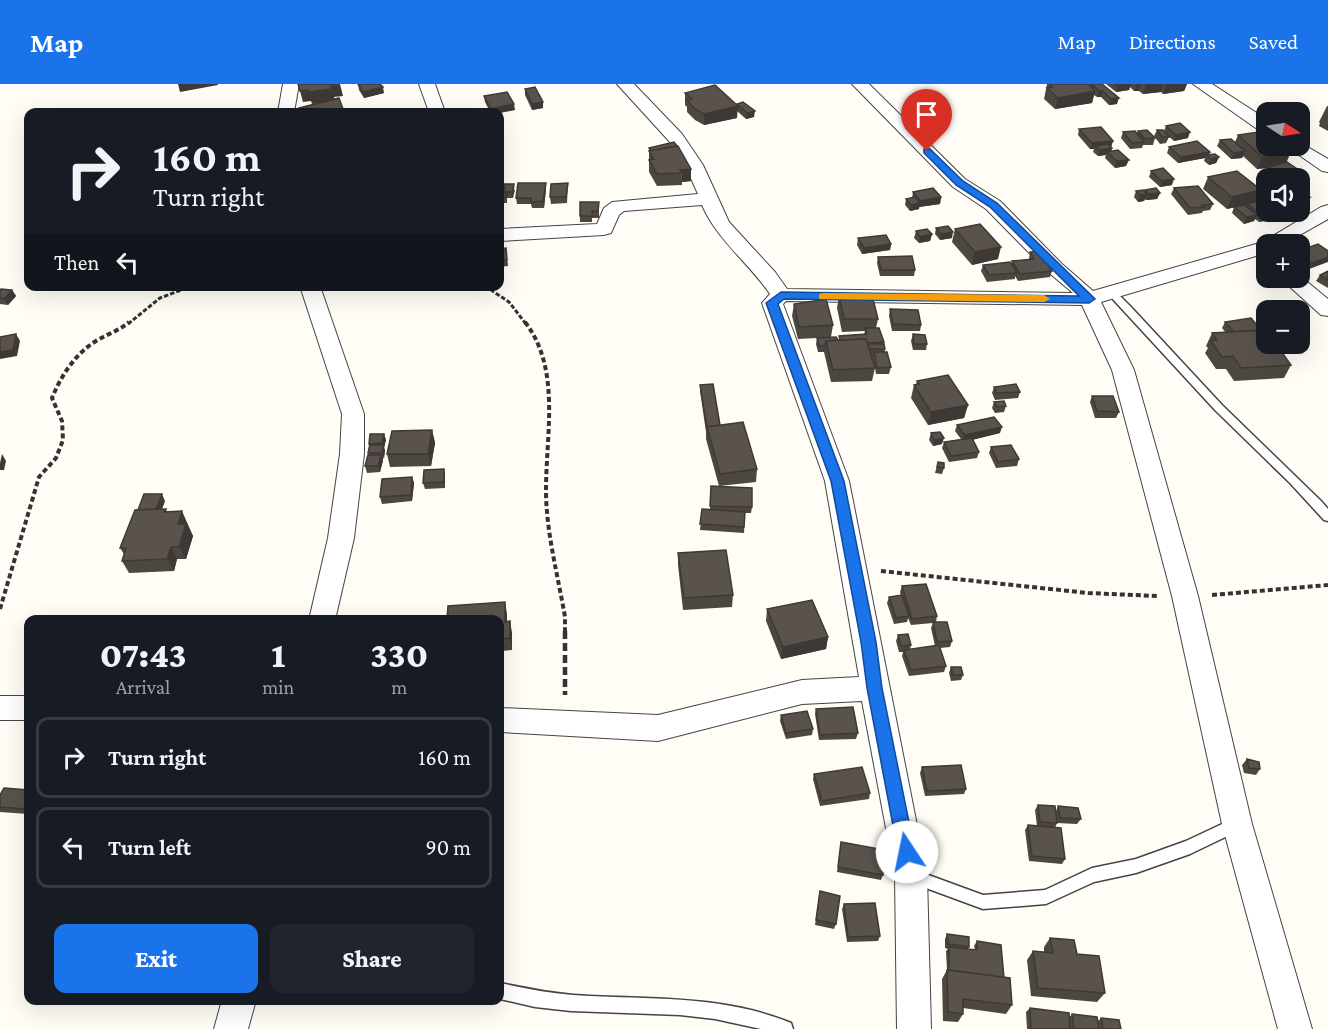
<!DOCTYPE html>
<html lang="en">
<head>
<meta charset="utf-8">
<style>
	body { margin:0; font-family:"Crimson Pro",serif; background:#20242c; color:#f1f3f6; height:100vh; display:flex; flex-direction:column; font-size:22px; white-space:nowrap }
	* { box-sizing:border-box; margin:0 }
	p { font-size:20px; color:#9ea1a6 }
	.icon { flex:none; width:33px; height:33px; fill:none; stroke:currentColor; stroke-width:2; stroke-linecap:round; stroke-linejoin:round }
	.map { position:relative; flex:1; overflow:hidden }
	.side { position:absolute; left:24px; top:531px; width:480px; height:390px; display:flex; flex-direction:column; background:#171b24; border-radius:12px; box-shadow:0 6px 24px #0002 }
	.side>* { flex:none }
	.top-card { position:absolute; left:24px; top:24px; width:480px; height:183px; border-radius:12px; box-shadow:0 6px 24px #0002; background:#171b24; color:#f1f3f6; overflow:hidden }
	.needle { width:39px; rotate:102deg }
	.buttons { position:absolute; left:1256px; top:18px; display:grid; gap:12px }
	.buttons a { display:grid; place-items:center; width:54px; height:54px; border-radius:12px; background:#171b24; box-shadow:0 6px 24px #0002; font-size:30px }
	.pin { position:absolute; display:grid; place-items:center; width:51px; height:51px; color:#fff; margin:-62px -26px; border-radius:50% 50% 50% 0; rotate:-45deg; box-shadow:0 0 6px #0007 }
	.pin .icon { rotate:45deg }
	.me { position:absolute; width:66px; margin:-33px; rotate:349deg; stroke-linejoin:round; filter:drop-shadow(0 0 4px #0008) }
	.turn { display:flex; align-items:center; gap:21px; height:126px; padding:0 30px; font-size:27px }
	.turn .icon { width:78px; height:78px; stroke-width:2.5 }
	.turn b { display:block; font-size:42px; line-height:51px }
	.then { display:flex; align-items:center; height:57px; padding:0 30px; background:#0003; gap:12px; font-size:22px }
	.eta { display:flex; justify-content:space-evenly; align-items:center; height:102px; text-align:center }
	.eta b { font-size:36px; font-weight:800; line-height:42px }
	.primary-button { display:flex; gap:12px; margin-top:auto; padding:12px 30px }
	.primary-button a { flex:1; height:69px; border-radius:12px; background:#1a73e8; color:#fff; font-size:24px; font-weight:800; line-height:69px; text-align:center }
	.primary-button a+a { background:#20242c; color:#f1f3f6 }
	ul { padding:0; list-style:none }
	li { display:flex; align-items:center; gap:18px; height:81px; margin:0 12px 9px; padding:0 18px; border:3px solid #363941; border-radius:12px }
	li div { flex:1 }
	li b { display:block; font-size:22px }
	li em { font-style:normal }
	header { display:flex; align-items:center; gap:36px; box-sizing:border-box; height:84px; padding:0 30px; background:#1a73e8; color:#fff }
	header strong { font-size:28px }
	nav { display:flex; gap:33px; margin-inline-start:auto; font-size:21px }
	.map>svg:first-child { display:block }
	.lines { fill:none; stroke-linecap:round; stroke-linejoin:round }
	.service-casing { stroke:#444; stroke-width:3 }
	.minor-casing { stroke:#444; stroke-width:2 }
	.path-far2 { stroke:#333; stroke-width:3; stroke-dasharray:4.5 2; stroke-linecap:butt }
	.path-far1 { stroke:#333; stroke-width:4; stroke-dasharray:5 3; stroke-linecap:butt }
	.path { stroke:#333; stroke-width:4.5; stroke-dasharray:8 4; stroke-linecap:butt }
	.service { fill:#fff; fill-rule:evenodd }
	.minor { fill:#fff; fill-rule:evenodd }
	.wall { fill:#4d4742 }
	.shaded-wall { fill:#3f3936 }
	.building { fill:#5a524d; stroke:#3f3936; stroke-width:1.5 }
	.route { fill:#1a73e8; stroke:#114b97; stroke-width:1.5 }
	.slow { fill:#f59e0b }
</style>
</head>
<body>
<header>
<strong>Map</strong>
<nav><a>Map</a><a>Directions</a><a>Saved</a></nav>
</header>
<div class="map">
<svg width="1328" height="945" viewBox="0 0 1328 945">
	<rect width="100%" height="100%" fill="#fffdf5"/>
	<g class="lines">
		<!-- service casing -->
		<g class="service-casing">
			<g id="service">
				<polygon points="1112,206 1115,207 1131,223 1222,321 1321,417 1328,425 1328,437 1324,436 1290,399 1215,326 1109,211 1107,209"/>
				<polygon points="1237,733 1242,735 1244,740 1242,745 1190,770 1136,789 1094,798 1046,820 983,825 907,797 905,792 907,787 912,785 983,811 1045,806 1092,784 1136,775 1186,757"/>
				<path d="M 500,899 C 524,904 548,909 573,911 C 646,916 721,910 791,939 L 793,945 L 761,945 L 715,935 L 680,931 L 571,927 L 535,923 L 500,915 Z"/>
			</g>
		</g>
		<!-- minor casing -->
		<g class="minor-casing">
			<g id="minor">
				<polygon points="283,0 299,0 294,28 278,28"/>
				<polygon points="419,0 435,0 445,28 429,28"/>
				<path d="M 617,0 L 634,0 L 682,50 L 703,81 L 729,138 L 775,188 L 787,205 L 1073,209 L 1048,188 L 986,125 L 953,103 L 852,0 L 869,0 L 965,95 L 1000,117 L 1062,180 L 1093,207 L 1263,158 L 1321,123 L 1328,121 L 1328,135 L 1284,160 L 1266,160 L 1266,169 L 1101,218 L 1134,286 L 1198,512 L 1252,740 L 1312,945 L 1278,945 L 1222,740 L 1172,512 L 1112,286 L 1082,221 L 786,217 L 783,220 L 849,397 L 927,792 L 931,945 L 897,945 L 895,792 L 862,617 L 802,620 L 658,657 L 500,648 L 500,624 L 658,631 L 802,596 L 859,593 L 825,397 L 762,219 L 770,210 C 749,179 717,156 702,121 L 624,127 L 619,131 L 611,149 L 604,151 L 500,157 L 500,145 L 597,140 L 604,124 L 612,118 L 698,110 L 685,81 L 669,57 Z"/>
				<polygon points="1193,0 1212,0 1266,35 1266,48 1260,47"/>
				<polygon points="1299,58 1328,75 1328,88 1322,87 1286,62 1299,62"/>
				<polygon points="1299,191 1328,215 1328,232 1321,231 1280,194 1299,194"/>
				<polygon points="300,202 320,202 364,330 364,370 354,454 335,536 309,536 328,454 340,370 342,330"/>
				<rect x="0" y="612" width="28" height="24"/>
				<polygon points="222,916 256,916 248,945 214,945"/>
			</g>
		</g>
		<!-- path-far2 -->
		<g class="path-far2">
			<polyline points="485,202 509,218 526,240"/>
			<polyline points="128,240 160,214 192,202"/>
		</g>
		<!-- path-far1 -->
		<g class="path-far1">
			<path d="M 525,238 C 566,291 541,367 547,428 C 550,463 559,498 565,533 L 565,548"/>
			<polyline points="881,487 1088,509 1157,512"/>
			<polyline points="1212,511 1328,501"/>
			<path d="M 0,525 L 39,393 L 56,374 L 63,356 L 62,337 L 52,314 C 61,292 75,270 96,257 C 107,250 119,247 129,238"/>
		</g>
		<!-- path -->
		<polyline class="path" points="565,547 565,611"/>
		<!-- service -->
		<use href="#service" class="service"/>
		<!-- minor -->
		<use href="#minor" class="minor"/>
	</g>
	<!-- wall -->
	<g class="wall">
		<polygon points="358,0 384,9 364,14 359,6"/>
		<polygon points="1047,0 1102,0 1117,20 1109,21 1101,13 1097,13 1094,11 1092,19 1055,25 1044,15"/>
		<polygon points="1106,0 1187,0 1184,7 1163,10 1161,8 1143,10 1139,7 1134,7 1130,3 1129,6 1116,8"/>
		<polygon points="525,5 543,18 543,24 532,26 525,11"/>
		<polygon points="685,9 736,21 737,20 754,33 746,35 737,27 737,34 704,41 695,36 687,28 687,23 685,21"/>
		<polygon points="484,12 515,26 490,28 485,18"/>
		<polygon points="1327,22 1328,22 1328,47 1319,42 1320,39 1319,38"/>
		<polygon points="1166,42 1188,54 1174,57 1167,51 1169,53 1166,59 1160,60 1154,52 1157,46 1164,47"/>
		<polygon points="1079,45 1113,57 1111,63 1112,67 1126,82 1115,84 1105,74 1106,71 1098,72 1093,68 1094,65 1090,65 1078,51"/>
		<polygon points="1138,47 1155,54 1153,61 1143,61 1142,64 1130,65 1121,54 1123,48 1137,49"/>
		<polygon points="1238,51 1287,78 1306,91 1303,97 1299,98 1299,94 1273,94 1265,89 1267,84 1257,85 1243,72 1242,74 1231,75 1217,62 1220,56 1235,58"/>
		<polygon points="1169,63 1210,68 1209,71 1219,73 1216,79 1209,81 1204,77 1205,74 1178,79 1167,69"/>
		<polygon points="649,64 691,97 682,98 682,101 657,102 649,88"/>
		<polygon points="1151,87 1172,101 1160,103 1149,93"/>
		<polygon points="1208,93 1261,106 1256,118 1283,133 1259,138 1255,135 1254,137 1244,140 1232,129 1234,123 1238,122 1227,125 1203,105"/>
		<polygon points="568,99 567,119 551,120 550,113"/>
		<polygon points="500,100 505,106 515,106 513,114 507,114 507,119 500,119"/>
		<polygon points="1174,104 1213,120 1210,126 1203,127 1202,129 1188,131 1171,110"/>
		<polygon points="546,105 544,124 532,124 531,120 517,120 516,114"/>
		<polygon points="1145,106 1160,109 1157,115 1146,116 1145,115 1144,117 1138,118 1134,113 1136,107 1144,107"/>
		<polygon points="913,108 941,113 940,120 919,123 919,125 910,127 905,121 906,115 912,114"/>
		<polygon points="599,124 599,134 592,134 592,138 580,138 580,132"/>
		<polygon points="936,144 952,154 940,156 935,150"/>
		<polygon points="955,145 998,175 972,181 952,158"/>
		<polygon points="916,147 932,150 930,157 919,159 914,154"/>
		<polygon points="858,154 891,160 890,166 862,170 857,161"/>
		<polygon points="506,164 508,182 500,183 500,165"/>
		<polygon points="1299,167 1328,167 1309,185 1299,178"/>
		<polygon points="1030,168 1052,187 1050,193 1018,197 1015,192 1015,195 987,198 981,187 983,181 1011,180 1012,177 1029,175"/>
		<polygon points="878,173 915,186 914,192 880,192 877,179"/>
		<polygon points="1328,187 1328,204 1316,197 1320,191"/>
		<polygon points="0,206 12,206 16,212 8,221 0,220"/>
		<polygon points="839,212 878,235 876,244 884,258 885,268 891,283 889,290 876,290 875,284 872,297 831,298 824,268 818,268 816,260 817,254 798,255 792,232 794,220 833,241 831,253 838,256 839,256 839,252 864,250 865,247 842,248 837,224"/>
		<polygon points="890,225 921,241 920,247 892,247 889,232"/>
		<polygon points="1225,238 1291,281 1284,294 1234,297 1226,285 1216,285 1205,269 1208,264 1206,262 1212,249 1226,249 1222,244"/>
		<polygon points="913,250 927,260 926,266 913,266 911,257"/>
		<polygon points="917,297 968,321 964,334 928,341 911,314 914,301 916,301"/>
		<polygon points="700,301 720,341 757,385 756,398 719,402 706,355 706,348 700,307"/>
		<polygon points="994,303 1020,308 1018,314 995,316 992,309"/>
		<polygon points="1092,312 1119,328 1116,334 1095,334 1090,318"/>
		<polygon points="994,318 1006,322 1004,328 995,329 992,324"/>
		<polygon points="957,341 1000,349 972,356 979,368 977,374 949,378 942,364 944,358 961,355 955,347"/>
		<polygon points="432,346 435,359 431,382 390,383 387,370"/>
		<polygon points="931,349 942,360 933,362 929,356"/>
		<polygon points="384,350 386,356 384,363 385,367 380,388 367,389 365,382 368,371 369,360"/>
		<polygon points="991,363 1019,375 1017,382 996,384 989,369"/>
		<polygon points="938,378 944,384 942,390 935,389"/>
		<polygon points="445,391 445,404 425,405 423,399"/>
		<polygon points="412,393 414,399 412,417 382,420 380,413"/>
		<polygon points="711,402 752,423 751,429 745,429 744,449 700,446 702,425 710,425"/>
		<polygon points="165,417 162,425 166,425 167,428 188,440 187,441 193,452 186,475 177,475 174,487 129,489 122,477 124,470 120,464 138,426"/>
		<polygon points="678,469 733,511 732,523 683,526 678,481"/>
		<polygon points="902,502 937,532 936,538 952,557 950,563 940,564 946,582 944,588 909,592 902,572 903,568 899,568 896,557 898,551 911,561 910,565 935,562 931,544 933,539 911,541 908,534 907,538 894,540 887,519 889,513 901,512 900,508"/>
		<polygon points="767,525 828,553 826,565 781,575 766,537"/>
		<polygon points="507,530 507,538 512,549 512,566 500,567 500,536"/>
		<polygon points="951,583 963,591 961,596 951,597 949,589"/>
		<polygon points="816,625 858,649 856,655 819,656 815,630"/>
		<polygon points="781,631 813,645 812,651 786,655 780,637"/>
		<polygon points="1247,675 1260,685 1256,691 1244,689 1242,681"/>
		<polygon points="922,683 966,705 964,710 925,712 920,689"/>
		<polygon points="814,690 870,709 869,715 820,722 813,695"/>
		<polygon points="28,706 28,730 0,728 0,711"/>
		<polygon points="1038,721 1056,727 1058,722 1081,735 1077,740 1057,739 1055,744 1065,775 1062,780 1029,777 1025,746 1028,741 1037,742 1035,726"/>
		<polygon points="841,758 883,791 881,796 837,788"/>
		<polygon points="820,807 836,840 834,845 815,841"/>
		<polygon points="844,820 880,852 878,857 847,858 842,825"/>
		<polygon points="947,850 969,863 968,865 975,866 974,862 977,857 1004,894 1012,921 1006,930 963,924 963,930 958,938 943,937 942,895 947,886 946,867 948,865 945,864 945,855"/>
		<polygon points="1050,854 1077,870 1105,909 1097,918 1031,912 1027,876 1033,867 1044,868 1044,863"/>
		<polygon points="1030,924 1069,934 1072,930 1098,937 1101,934 1121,945 1027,945 1026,928"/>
	</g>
	<!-- shaded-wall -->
	<g class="shaded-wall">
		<polygon points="178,0 218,0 218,1 180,8"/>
		<polygon points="340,0 343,12 334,13 335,17 312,20 311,17 303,18 300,7"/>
		<polygon points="1131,0 1129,6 1116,8 1118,2"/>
		<polygon points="1137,0 1141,0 1139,7 1134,7"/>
		<polygon points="1146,0 1163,0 1161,8 1143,10"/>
		<polygon points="1167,0 1187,0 1184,7 1163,10"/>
		<polygon points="1094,1 1092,8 1095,7 1092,19 1055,25 1058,14"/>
		<polygon points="383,3 384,9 364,14 363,8"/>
		<polygon points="1099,7 1103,7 1101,13 1097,13"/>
		<polygon points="1119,14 1117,20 1109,21 1111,15"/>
		<polygon points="543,18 543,24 532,26 532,20"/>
		<polygon points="514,20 515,26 500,29 500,28 491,28 491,25"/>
		<polygon points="738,22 737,34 704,41 704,30"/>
		<polygon points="343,25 344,28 325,28"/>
		<polygon points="755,27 754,33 746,35 747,29"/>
		<polygon points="1190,48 1188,54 1174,57 1176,51"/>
		<polygon points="1113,57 1111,63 1095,62 1094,65 1090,65 1092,59"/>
		<polygon points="1112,64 1110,70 1107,68 1106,71 1098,72 1100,66"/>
		<polygon points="1245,67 1242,74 1231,75 1234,69"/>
		<polygon points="1210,68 1208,72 1207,71 1205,74 1178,79 1181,73"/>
		<polygon points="1290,70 1285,82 1268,83 1267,84 1257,85 1262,73"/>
		<polygon points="1219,73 1216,79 1209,81 1211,75"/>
		<polygon points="1129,76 1126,82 1115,84 1117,77"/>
		<polygon points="691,85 691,97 682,98 682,89 680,86"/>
		<polygon points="1306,91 1303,97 1299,98 1299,94 1293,94"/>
		<polygon points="1174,95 1172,101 1160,103 1162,97"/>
		<polygon points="546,99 546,105 544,124 543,117"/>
		<polygon points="1261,106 1256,119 1227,125 1232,113"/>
		<polygon points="1160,109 1157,115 1146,116 1149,110"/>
		<polygon points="1140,111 1147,111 1144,117 1138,118"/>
		<polygon points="941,113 940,120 919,123 921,117"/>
		<polygon points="1310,113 1307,119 1299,122 1299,117"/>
		<polygon points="920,119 919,125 910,127 911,121"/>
		<polygon points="1282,128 1285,128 1283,133 1259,138 1262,132"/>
		<polygon points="1257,131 1254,137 1244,140 1247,133"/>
		<polygon points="953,148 952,154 940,156 941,150"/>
		<polygon points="932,150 930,157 919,159 920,153"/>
		<polygon points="891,160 890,166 862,170 864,164"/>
		<polygon points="1001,163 998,175 972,181 975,168"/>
		<polygon points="1328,173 1328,178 1309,185 1312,179"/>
		<polygon points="12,206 16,212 8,221 4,215"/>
		<polygon points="16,250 20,257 17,272 0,275 0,268"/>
		<polygon points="968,321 964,334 928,341 931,328"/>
		<polygon points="1002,343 1000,349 963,358 965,351"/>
		<polygon points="432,346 435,359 431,382 428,370"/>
		<polygon points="384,350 386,356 384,363 385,367 384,375 382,369 383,363 382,359"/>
		<polygon points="944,354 942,360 933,362 934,356"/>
		<polygon points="2,370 6,377 4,386 0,386 0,379"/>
		<polygon points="381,371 383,377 380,388 378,382"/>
		<polygon points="444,385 445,391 445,404 444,398"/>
		<polygon points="412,393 414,399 412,417 411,411"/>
		<polygon points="162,410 165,417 158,434 155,428"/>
		<polygon points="182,427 193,452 186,475 179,463 178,440"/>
		<polygon points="171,463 177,475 174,487 167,475"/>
		<polygon points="505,518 507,530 507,550 505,538"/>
		<polygon points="510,537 512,549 512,566 510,554"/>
		<polygon points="828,553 826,565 781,575 783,563"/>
		<polygon points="28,717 28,729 25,725"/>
	</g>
	<!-- building -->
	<g class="building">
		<polygon points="298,0 339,0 331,1 332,5 309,8 308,6 300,7"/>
		<polygon points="358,0 380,0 383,3 363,8"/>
		<polygon points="1049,0 1092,0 1094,1 1090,2 1095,7 1058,14 1047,4 1052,3"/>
		<polygon points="1092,0 1102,0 1119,14 1111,15 1103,7 1099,7"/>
		<polygon points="1115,0 1131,0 1118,2"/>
		<polygon points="715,1 738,22 704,30 695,25 687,16 692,15 685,9"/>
		<polygon points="535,3 543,18 532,20 525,5"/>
		<polygon points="507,8 514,20 491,25 484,12"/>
		<polygon points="339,14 343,25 325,28 301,28 299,24"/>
		<polygon points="743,18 755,27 747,29 737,20"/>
		<polygon points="1180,39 1190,48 1176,51 1166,42"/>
		<polygon points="1101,43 1113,57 1092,59 1079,45"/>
		<polygon points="1147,46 1155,54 1145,55 1138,47"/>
		<polygon points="1157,46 1163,46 1169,53 1162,53"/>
		<polygon points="1135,47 1144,58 1132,59 1123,48"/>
		<polygon points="1266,47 1266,62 1281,62 1290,70 1262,73 1238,51"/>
		<polygon points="1231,55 1245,67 1234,69 1220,56"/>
		<polygon points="1197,57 1210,68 1181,73 1169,63"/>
		<polygon points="674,58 677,62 651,67 649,64"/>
		<polygon points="1108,60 1112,64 1100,66 1095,62"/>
		<polygon points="678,62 691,85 680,86 682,89 657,90 649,76 654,75 649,67"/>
		<polygon points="1118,66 1129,76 1117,77 1107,68"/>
		<polygon points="1215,70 1219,73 1211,75 1207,71"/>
		<polygon points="1287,78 1306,91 1293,94 1285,94 1268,83"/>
		<polygon points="1163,84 1174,95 1162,97 1151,87"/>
		<polygon points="1237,87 1261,106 1232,113 1208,93"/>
		<polygon points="518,99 546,99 543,117 531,118 531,114 516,114"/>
		<polygon points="568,99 566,113 550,113 551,100"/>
		<polygon points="500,100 504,100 503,109 506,109 506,113 500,113"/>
		<polygon points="505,100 514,100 513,108 504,108"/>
		<polygon points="1198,102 1213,120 1202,121 1204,123 1190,124 1174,104"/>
		<polygon points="933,104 941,113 921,117 913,108"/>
		<polygon points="1156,104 1160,109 1149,110 1145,106"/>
		<polygon points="1143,106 1147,111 1140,111 1136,107"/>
		<polygon points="1299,107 1310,113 1299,117"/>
		<polygon points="915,113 920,119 911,121 906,115"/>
		<polygon points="1266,115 1266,128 1282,128 1262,132 1247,120"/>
		<polygon points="580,118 599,118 598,127 592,127 592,132 580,132"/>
		<polygon points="1244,121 1257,131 1247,133 1234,123"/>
		<polygon points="980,140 1001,163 975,168 955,145"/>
		<polygon points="948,142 953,148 941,150 936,144"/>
		<polygon points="927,145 932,150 920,153 916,147"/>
		<polygon points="886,151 891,160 864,164 858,154"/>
		<polygon points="1318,160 1328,167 1328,173 1312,179 1299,170 1299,167"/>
		<polygon points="506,164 507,176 500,177 500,165"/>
		<polygon points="1039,167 1052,187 1020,190 1012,177 1034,175 1030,168"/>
		<polygon points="912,172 915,186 881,186 878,173"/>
		<polygon points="1010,178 1017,189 989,191 983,181"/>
		<polygon points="1328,187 1328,196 1320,191"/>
		<polygon points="1,205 12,206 4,215 0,214 0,206"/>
		<polygon points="872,211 878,235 844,235 839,212"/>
		<polygon points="826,215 833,241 799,243 794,220"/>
		<polygon points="890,225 918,226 921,241 893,240"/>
		<polygon points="1251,234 1261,246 1234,248 1225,238"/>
		<polygon points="865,244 879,244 884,258 867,259 866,255 840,256 839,252 867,250"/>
		<polygon points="1266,246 1266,260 1276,260 1291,281 1241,284 1233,272 1222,273 1211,257 1217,256 1212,249"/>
		<polygon points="16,250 13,266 0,268 0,253"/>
		<polygon points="913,250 925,251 927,260 914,260"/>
		<polygon points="836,253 838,256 826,257 825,262 819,262 817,254"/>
		<polygon points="866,255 875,284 833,286 826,257"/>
		<polygon points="868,260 884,260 885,265 869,265"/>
		<polygon points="874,268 887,268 891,283 877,284"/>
		<polygon points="948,291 968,321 931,328 914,301 919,300 917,297"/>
		<polygon points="713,300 720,341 707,343 700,301"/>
		<polygon points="1016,300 1020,308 997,309 994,303"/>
		<polygon points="1092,312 1113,312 1119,328 1097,327"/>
		<polygon points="1004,317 1006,322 997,323 994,318"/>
		<polygon points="994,333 1002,343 965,351 957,341"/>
		<polygon points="743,338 757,385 720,390 707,343"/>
		<polygon points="432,346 428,370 387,370 392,347"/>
		<polygon points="940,348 944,354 934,356 931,349"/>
		<polygon points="370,350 384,350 382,359 369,360"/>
		<polygon points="972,354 979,368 951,372 944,358"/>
		<polygon points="370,361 384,361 382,369 368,369"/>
		<polygon points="1011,361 1019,375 998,378 991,363"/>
		<polygon points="368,371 381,371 378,382 365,382"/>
		<polygon points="938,378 944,379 944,384 937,383"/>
		<polygon points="444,385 444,398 423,399 424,386"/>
		<polygon points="412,393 411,411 380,413 382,395"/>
		<polygon points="711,402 752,404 752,423 710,422"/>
		<polygon points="144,410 162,410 156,425 138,426"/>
		<polygon points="166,425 164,428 182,427 178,440 186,440 179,463 171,463 167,475 122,477 126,464 120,464 135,426"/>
		<polygon points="702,425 745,428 744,443 700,440"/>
		<polygon points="726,466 733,511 684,514 678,469"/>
		<polygon points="926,500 937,532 912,535 902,502"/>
		<polygon points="902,511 909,532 896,534 889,513"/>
		<polygon points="812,516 828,553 783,563 767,525"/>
		<polygon points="505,518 505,538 510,537 510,554 500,555 500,536 447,536 448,522"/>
		<polygon points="933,538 947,538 952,557 937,558"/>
		<polygon points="908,550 911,561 901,562 898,551"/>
		<polygon points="939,561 946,582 911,586 904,566"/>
		<polygon points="951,583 961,583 963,591 953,591"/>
		<polygon points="853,623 858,649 820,651 816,625"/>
		<polygon points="807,627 813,645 786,649 781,631"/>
		<polygon points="1247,675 1259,678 1260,685 1249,684"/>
		<polygon points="961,681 966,705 927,707 922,683"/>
		<polygon points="862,683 870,709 822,717 814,690"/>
		<polygon points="4,704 28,706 28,717 25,725 0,723 0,711"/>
		<polygon points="1038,721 1055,722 1057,739 1040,738"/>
		<polygon points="1058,722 1078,724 1081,735 1060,734"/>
		<polygon points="1028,741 1061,744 1065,775 1032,772"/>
		<polygon points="841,758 885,766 883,791 838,783"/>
		<polygon points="820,807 840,812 836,840 816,836"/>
		<polygon points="875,819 880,852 848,853 844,820"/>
		<polygon points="947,850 969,853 969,863 948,860"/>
		<polygon points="1050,854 1074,856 1077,870 1099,872 1105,909 1038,904 1033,867 1053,869"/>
		<polygon points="977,857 1001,861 1004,894 949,886 949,863 977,866"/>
		<polygon points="947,886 1010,894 1012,921 963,915 963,930 948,928"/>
		<polygon points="1030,924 1069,929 1070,945 1031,945"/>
		<polygon points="1072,930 1097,933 1099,945 1074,945"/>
		<polygon points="1101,934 1119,936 1121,945 1103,945"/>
	</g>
	<!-- route -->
	<polygon class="route" points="924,65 930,65 963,97 997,119 1095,215 1089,219 784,215 778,220 844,397 876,558 882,604 915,768 913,774 907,776 901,774 898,768 867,604 861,558 831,397 766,219 781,208 1079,212 990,123 956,101 924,69"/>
	<!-- slow -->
	<polygon class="slow" points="823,209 1044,211 1050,215 1044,218 819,215 819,210"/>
</svg>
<div class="buttons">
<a><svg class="needle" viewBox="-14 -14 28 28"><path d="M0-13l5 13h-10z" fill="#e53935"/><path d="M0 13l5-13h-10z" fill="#9ea1a6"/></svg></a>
<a><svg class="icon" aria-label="sound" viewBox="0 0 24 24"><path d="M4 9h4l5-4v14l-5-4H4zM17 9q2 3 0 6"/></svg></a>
<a>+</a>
<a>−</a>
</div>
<div class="pin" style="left:927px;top:67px;background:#d93025"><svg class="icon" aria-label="arrive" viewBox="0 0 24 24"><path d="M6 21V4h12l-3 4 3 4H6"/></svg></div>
<svg class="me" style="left:907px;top:768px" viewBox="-20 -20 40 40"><circle r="19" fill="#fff"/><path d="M0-13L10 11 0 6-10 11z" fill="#1a73e8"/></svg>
<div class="top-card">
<div class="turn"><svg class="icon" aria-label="right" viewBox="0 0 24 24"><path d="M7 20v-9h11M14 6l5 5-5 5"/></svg><div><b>160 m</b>Turn right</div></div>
<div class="then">Then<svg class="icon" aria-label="left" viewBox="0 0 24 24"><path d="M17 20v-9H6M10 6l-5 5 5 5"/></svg></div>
</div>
<section class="side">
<div class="eta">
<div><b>07:43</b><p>Arrival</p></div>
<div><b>1</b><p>min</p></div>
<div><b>330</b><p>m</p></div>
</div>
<ul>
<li><svg class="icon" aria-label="right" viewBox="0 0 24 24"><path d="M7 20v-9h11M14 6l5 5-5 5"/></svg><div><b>Turn right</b></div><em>160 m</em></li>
<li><svg class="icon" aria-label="left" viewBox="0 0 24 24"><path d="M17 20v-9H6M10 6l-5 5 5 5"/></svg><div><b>Turn left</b></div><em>90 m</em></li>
</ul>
<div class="primary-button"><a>Exit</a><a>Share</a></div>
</section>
</div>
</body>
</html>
